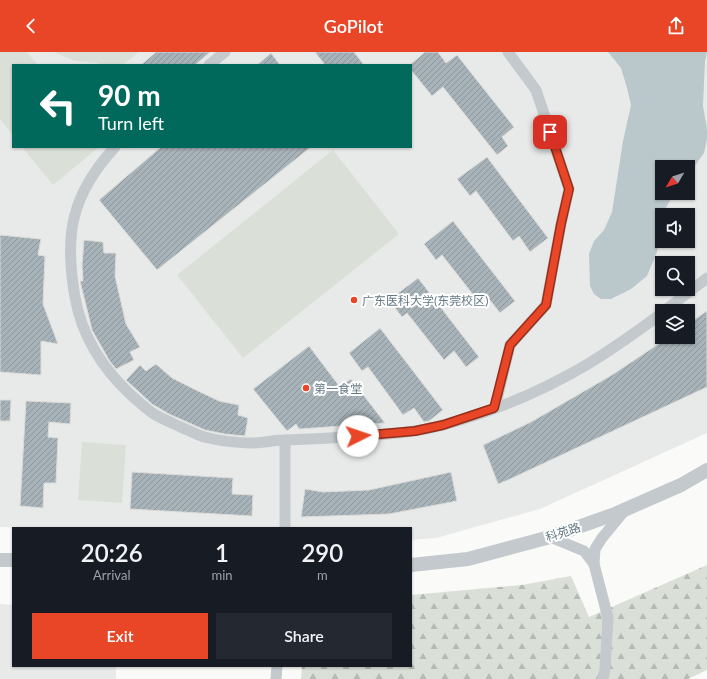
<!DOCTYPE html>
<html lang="en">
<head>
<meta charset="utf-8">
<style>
	body { margin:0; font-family:Lato,"Noto Sans SC",sans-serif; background:#242831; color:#f1f3f6; height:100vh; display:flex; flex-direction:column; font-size:15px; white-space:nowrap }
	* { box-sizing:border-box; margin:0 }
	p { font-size:13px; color:#9ea1a6 }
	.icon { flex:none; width:22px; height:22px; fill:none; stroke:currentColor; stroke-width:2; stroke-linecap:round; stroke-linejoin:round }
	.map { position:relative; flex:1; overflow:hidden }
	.side { position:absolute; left:12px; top:475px; width:400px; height:140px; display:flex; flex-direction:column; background:#171b24; border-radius:0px; box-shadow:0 1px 3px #0004 }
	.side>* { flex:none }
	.top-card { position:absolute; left:12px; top:12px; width:400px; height:84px; border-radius:0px; box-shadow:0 1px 3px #0004; background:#00695c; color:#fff; overflow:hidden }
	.needle { width:26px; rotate:231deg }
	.tools { position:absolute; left:655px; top:108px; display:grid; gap:8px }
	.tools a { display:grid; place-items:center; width:40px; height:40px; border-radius:0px; background:#171b24; box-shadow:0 1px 3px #0004; font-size:20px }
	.pin { position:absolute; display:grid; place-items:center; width:34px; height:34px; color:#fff; margin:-17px; border-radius:8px; box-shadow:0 2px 6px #0006 }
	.me { position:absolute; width:44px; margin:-22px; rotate:86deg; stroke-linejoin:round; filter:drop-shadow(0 0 3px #0008) }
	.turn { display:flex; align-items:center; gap:14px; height:84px; padding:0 20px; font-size:18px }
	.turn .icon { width:52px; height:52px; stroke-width:2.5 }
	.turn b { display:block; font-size:28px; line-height:34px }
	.eta { display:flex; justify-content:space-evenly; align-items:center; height:68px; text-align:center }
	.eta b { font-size:24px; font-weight:600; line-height:28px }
	.action { display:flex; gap:8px; margin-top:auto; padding:8px 20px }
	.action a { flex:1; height:46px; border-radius:0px; background:#e94628; color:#fff; font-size:16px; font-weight:600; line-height:46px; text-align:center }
	.action a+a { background:#242831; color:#f1f3f6 }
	header { display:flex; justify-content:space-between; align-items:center; height:52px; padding:0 20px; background:#e94628; color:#fff; font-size:18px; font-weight:600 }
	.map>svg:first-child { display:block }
	.built { fill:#e8eae9; fill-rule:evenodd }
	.forest { fill:url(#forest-firs) }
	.pitch { fill:#dae0d7 }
	.water { fill:#bbc8cb }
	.building { fill:url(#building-hatch); stroke:#dcdcda }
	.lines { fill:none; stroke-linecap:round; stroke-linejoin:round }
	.minor { stroke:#c3c9cc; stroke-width:11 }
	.tertiary { stroke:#c3c9cc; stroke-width:14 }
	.route-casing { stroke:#972e1a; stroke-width:10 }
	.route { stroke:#e94628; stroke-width:7 }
	.poi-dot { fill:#e94628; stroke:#fff; stroke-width:1.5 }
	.labels { text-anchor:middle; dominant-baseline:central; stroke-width:4; stroke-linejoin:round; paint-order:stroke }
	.poi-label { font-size:12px; fill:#647984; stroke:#fff; text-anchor:start }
	.street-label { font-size:12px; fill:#647984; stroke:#fff }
</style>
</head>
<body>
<header><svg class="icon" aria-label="back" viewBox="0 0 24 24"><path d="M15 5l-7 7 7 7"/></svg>GoPilot<svg class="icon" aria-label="share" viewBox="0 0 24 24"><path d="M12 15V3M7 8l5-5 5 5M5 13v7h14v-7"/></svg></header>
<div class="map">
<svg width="707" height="627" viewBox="0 0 707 627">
	<defs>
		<pattern id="forest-firs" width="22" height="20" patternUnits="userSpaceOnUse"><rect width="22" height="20" fill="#dae0d7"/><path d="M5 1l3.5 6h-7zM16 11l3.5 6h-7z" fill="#b4bab4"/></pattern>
		<pattern id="building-hatch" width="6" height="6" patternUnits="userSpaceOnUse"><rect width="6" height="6" fill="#a7b3b8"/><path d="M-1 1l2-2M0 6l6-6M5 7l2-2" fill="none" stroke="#8c969b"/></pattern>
	</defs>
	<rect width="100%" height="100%" fill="#fafaf8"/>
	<!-- built -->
	<g class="built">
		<path d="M 0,0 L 707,0 L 707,381 L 540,457 L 436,486 L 411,488 L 411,476 L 20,476 L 0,475 ZM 13,13 L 411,13 L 411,95 L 13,95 ZM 662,115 L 688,115 L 688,141 L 662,141 ZM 662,163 L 688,163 L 688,189 L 662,189 ZM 662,211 L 688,211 L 688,237 L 662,237 ZM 662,259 L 688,259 L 688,285 L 662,285 Z"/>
		<polygon points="0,552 13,553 13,614 116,614 116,627 0,627"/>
	</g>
	<!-- forest -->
	<polygon class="forest" points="707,513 707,618 688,627 301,627 302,614 411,614 411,543 522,533 571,524 589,565"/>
	<!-- pitch -->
	<g class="pitch">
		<polygon points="0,0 27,0 38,13 13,13 13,83 0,67"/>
		<polygon points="54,0 139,0 123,13 101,13 98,11 75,9"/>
		<polygon points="22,95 99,95 53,133"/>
		<polygon points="333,98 399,182 243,306 177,223"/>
		<polygon points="82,390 126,393 122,451 78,448"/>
	</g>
	<!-- water -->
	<polygon class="water" points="608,0 707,0 705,9 703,54 707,77 707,87 704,101 688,123 688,115 662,115 662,141 674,141 662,163 657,200 647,224 631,237 611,247 601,247 594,242 590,234 589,202 594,189 604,178 612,160 623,89 631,53 627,36 621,16"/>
	<!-- building -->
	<g class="building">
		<polygon points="156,0 210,0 195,13 141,13"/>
		<polygon points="315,0 354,0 364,13 325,13"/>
		<polygon points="425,0 438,0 446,11 457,3 514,75 502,85 508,94 497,103 443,35 432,44 411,18 411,12"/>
		<polygon points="271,1 280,13 257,13"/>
		<polygon points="161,95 311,95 157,218 99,148"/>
		<polygon points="487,105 548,186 530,200 519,184 513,189 476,139 470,144 457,127"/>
		<polygon points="453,169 515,249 500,261 486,243 478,249 442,203 436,208 424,192"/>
		<polygon points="0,183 41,187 38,203 45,204 43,252 58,292 41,289 41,323 0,320"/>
		<polygon points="84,188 103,190 104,201 116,201 115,224 126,272 140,295 130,300 134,308 116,317 109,308 92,278 80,229 83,229 82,213"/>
		<polygon points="418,226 479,305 466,315 454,299 444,308 407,261 402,265 389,248"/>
		<polygon points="707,259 707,335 508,428 498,432 483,393 531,370 612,323 669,285 688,285 688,272"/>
		<polygon points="380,276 443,358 429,369 424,370 414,356 403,363 368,315 362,319 349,301"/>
		<polygon points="309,294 340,335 351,327 385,371 299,377 296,372 287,379 253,337"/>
		<polygon points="156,312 172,326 198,339 219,349 239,353 238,363 248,366 245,384 225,382 205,378 169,362 152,352 126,328 140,313 146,319"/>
		<polygon points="0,348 11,348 10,369 0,369"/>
		<polygon points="26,349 71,351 70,372 49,370 48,385 58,386 56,431 44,431 43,456 20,454"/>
		<polygon points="132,420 233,426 232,442 253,443 252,464 130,457"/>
		<polygon points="451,420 457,449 389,462 301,465 305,437 323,440 369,438"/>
	</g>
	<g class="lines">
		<!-- minor -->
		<g class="minor">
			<polyline points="209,13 225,0"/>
			<path d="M 115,95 C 71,143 64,183 75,245 C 82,285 102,316 131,343 C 138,349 146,357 154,362 C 164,368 175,372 185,377 C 193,380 201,385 209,386 C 220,389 240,391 251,391 C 263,391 274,388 285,388 C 304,387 322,387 341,385 C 375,383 410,382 443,373 C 492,360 544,338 588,312 C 614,296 638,279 662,261"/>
			<polyline points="664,259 707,226"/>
			<polyline points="495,356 510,293 546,253 561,172 569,137 536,38 508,0"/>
			<polyline points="285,388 285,476"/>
			<polyline points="550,485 584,499 594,512"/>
			<polyline points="276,627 277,614"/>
			<polyline points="603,627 605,617 608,566 594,512 595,497 602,486 625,458"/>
		</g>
		<!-- tertiary -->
		<g class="tertiary">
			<polyline points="0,508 13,508"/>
			<polyline points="411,513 468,507 550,485 615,462 681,433 707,418"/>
		</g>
	</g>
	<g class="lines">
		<!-- route casing -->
		<g class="route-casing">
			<polyline id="route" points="358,384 415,379 443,373 494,356 510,293 546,253 561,172 569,137 550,80"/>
		</g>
		<!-- route -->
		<use href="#route" class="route"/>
	</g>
	<!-- markers -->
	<g class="poi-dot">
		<circle cx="354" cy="248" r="4"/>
		<circle cx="306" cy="336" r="4"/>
	</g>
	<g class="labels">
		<!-- poi labels -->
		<g class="poi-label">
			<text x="362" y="248">广东医科大学(东莞校区)</text>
			<text x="314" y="336">第一食堂</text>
		</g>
		<!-- street labels -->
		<g class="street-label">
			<text transform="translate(563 480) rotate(-18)">科苑路</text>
		</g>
	</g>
</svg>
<div class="tools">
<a><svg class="needle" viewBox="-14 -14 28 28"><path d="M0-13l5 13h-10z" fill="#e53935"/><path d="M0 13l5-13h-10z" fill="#9ea1a6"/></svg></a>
<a><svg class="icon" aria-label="sound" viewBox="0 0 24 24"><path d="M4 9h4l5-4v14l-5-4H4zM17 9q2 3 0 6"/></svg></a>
<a><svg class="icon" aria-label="search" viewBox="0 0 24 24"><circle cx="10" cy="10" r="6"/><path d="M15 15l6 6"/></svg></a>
<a><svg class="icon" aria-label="layers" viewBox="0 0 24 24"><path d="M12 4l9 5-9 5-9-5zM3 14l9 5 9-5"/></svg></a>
</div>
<div class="pin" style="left:550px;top:80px;background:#d93025"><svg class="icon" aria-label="arrive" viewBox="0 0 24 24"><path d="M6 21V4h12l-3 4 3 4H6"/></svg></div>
<svg class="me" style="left:358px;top:384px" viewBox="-20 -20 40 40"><circle r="19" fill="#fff"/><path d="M0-13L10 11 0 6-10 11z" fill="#e94628"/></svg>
<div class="top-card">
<div class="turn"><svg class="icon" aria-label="left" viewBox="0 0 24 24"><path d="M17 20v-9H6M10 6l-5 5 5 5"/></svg><div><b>90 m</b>Turn left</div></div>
</div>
<section class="side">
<div class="eta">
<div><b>20:26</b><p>Arrival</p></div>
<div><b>1</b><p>min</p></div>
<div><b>290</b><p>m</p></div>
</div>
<div class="action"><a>Exit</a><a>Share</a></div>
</section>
</div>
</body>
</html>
